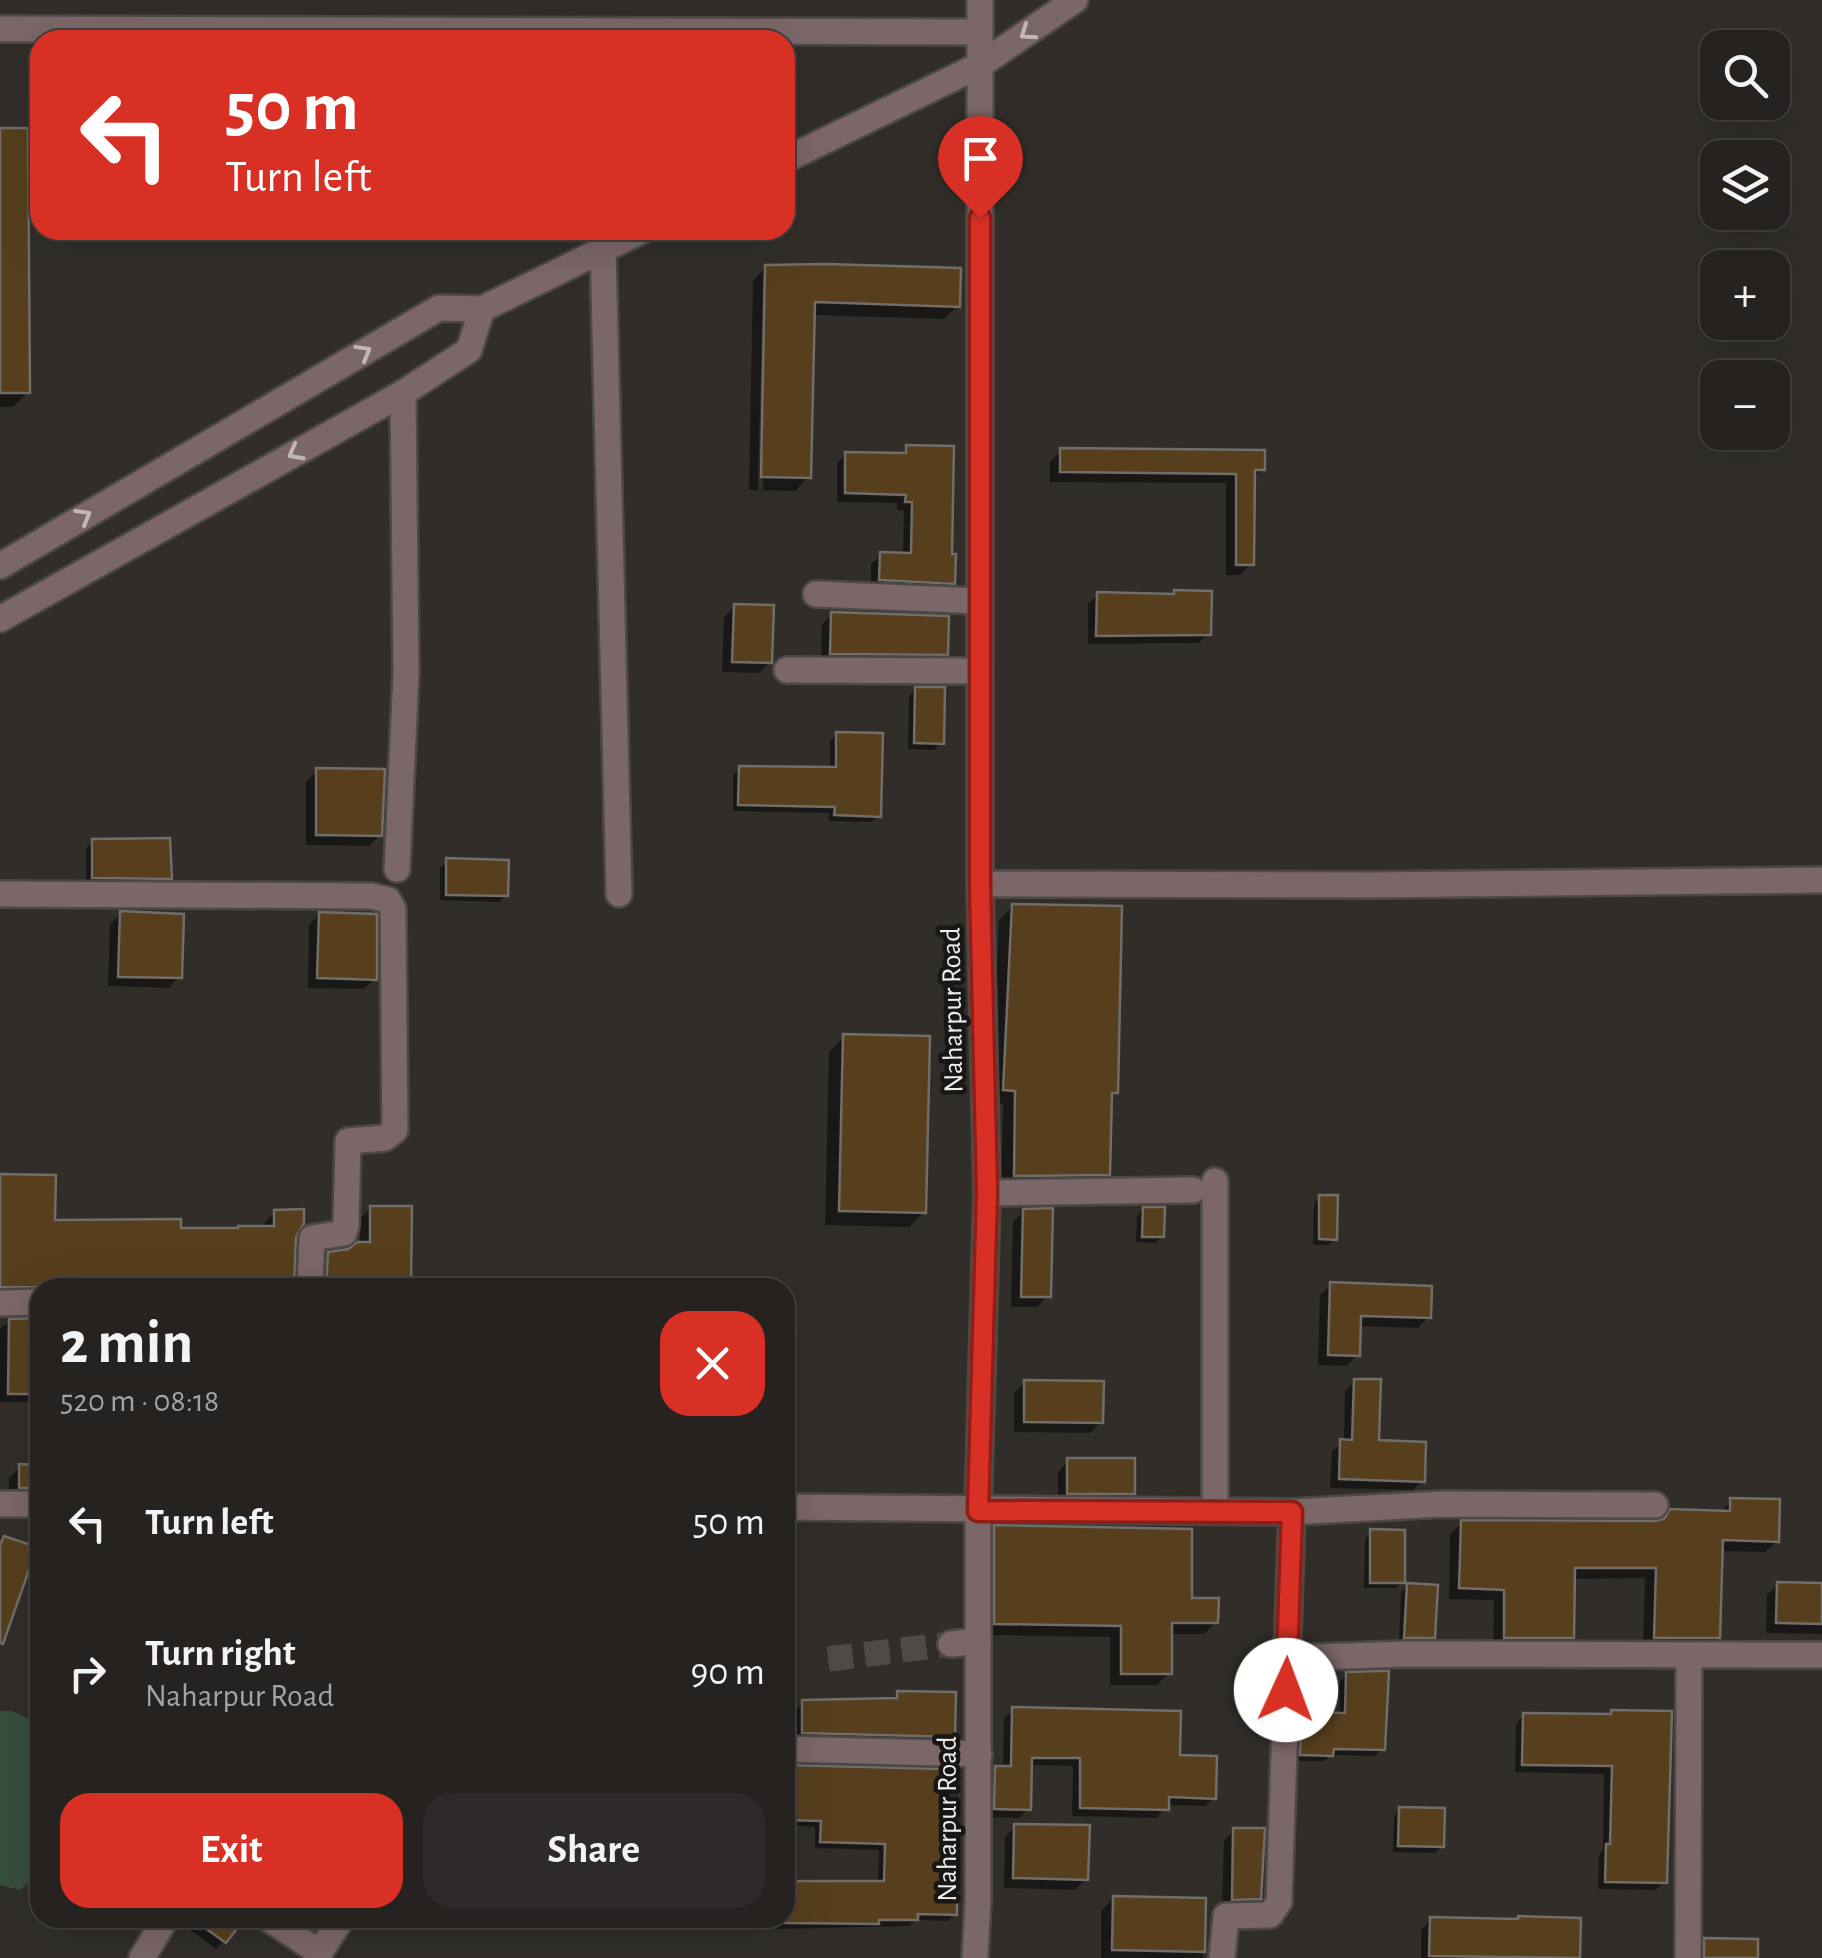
<!DOCTYPE html>
<html lang="en">
<head>
<meta charset="utf-8">
<style>
	body { margin:0; font-family:"Alegreya Sans",sans-serif; background:#2d2a29; color:#f1f3f6; height:100vh; display:flex; flex-direction:column; font-size:38px; white-space:nowrap }
	* { box-sizing:border-box; margin:0 }
	p { font-size:32px; color:#a3a4a5 }
	.icon { flex:none; width:55px; height:55px; fill:none; stroke:currentColor; stroke-width:2; stroke-linecap:round; stroke-linejoin:round }
	.map { position:relative; flex:1; overflow:hidden }
	.drawer { position:absolute; left:30px; top:1278px; width:765px; height:650px; display:flex; flex-direction:column; background:#252220; border-radius:30px; box-shadow:0 10px 40px #0002,0 0 0 2px #423f3e }
	.drawer>* { flex:none }
	.hud { position:absolute; left:30px; top:30px; width:765px; height:210px; border-radius:30px; box-shadow:0 10px 40px #0002,0 0 0 2px #423f3e; background:#d93025; color:#fff; overflow:hidden }
	.tools { position:absolute; left:1700px; top:30px; display:grid; gap:20px }
	.tools a { display:grid; place-items:center; width:90px; height:90px; border-radius:20px; background:#252220; box-shadow:0 10px 40px #0002,0 0 0 2px #423f3e; font-size:50px }
	.pin { position:absolute; display:grid; place-items:center; width:85px; height:85px; color:#fff; margin:-102px -42px; border-radius:50% 50% 50% 0; rotate:-45deg; box-shadow:0 0 10px #0007 }
	.pin .icon { rotate:45deg }
	.me { position:absolute; width:110px; margin:-55px; rotate:2deg; stroke-linejoin:round; filter:drop-shadow(0 0 8px #0008) }
	.turn { display:flex; align-items:center; gap:35px; height:210px; padding:0 30px; font-size:45px }
	.turn .icon { width:130px; height:130px; stroke-width:2.5 }
	.turn b { display:block; font-size:70px; line-height:85px }
	.round { display:grid; place-items:center; flex:none; width:105px; height:105px; border-radius:30px; background:#2d2a29 }
	.head { display:flex; align-items:center; justify-content:space-between; height:170px; padding:0 30px }
	h1 { font-size:60px; font-weight:700; line-height:75px }
	.button { display:flex; gap:20px; margin-top:auto; padding:20px 30px }
	.button a { flex:1; height:115px; border-radius:30px; background:#d93025; color:#fff; font-size:40px; font-weight:700; line-height:115px; text-align:center }
	.button a+a { background:#2d2a29; color:#f1f3f6 }
	ul { padding:0; list-style:none }
	li { display:flex; align-items:center; gap:30px; height:150px; padding:0 30px }
	li div { flex:1 }
	li b { display:block; font-size:38px }
	li em { font-style:normal }
	.map>svg:first-child { display:block }
	.green { fill:#374f3d }
	.shadow { fill:#0007; fill-rule:evenodd }
	.building { fill:#573f1d; stroke:#716d69; stroke-width:2.5 }
	.lines { fill:none; stroke-linecap:round; stroke-linejoin:round }
	.minor-tunnel { stroke:#4e4b47; stroke-width:25; stroke-dasharray:25 12; stroke-linecap:butt }
	.minor-casing { stroke:#4c4945; stroke-width:30 }
	.minor { stroke:#7b6668; stroke-width:25 }
	.oneway { stroke:#c1b7b6 }
	.route-casing { stroke:#8d1f18; stroke-width:25 }
	.route { stroke:#d93025; stroke-width:18 }
	.labels { text-anchor:middle; dominant-baseline:central; stroke-width:9; stroke-linejoin:round; paint-order:stroke }
	.street-label { font-size:28px; fill:#efedea; stroke:#181715 }
</style>
</head>
<body>
<div class="map">
<svg width="1822" height="1958" viewBox="0 0 1822 1958">
	<rect width="100%" height="100%" fill="#312e2a"/>
	<!-- green -->
	<polygon class="green" points="0,1711 12,1711 40,1724 40,1871 20,1890 0,1885"/>
	<!-- shadow -->
	<g class="shadow">
		<polygon points="0,131 28,392 13,407 0,407"/>
		<path d="M 766,267 L 957,306 L 944,319 L 812,315 L 808,477 L 795,491 L 749,490 L 753,281 ZM 763,277 L 768,277 L 763,490 L 758,490 Z"/>
		<polygon points="907,448 949,557 953,583 943,592 871,589 871,564 881,555 903,556 904,510 897,510 897,503 837,502 837,463 846,454 900,455"/>
		<polygon points="1061,451 1262,469 1252,479 1251,564 1240,575 1226,575 1226,483 1050,482 1050,462"/>
		<polygon points="1175,592 1208,634 1199,643 1088,644 1088,604 1098,595 1170,597"/>
		<polygon points="735,606 770,662 759,673 722,672 724,617"/>
		<polygon points="832,615 946,654 937,663 821,662 822,624"/>
		<polygon points="916,689 941,743 934,750 908,749 909,696"/>
		<polygon points="837,734 878,816 871,822 829,821 829,813 733,811 733,775 740,768 830,769 830,741"/>
		<polygon points="317,771 380,835 369,846 306,845 306,782"/>
		<polygon points="93,841 169,878 162,884 86,884 86,848"/>
		<polygon points="447,861 506,895 499,902 440,900 440,868"/>
		<polygon points="1013,906 1116,1092 1109,1098 1108,1174 1094,1188 1001,1189 1003,1104 991,1103 999,920"/>
		<polygon points="121,913 179,977 169,988 108,986 110,924"/>
		<polygon points="320,914 375,979 364,989 308,988 309,925"/>
		<polygon points="844,1037 924,1212 909,1227 825,1225 829,1052"/>
		<polygon points="0,1177 53,1223 178,1231 265,1228 265,1222 275,1212 293,1237 292,1288 40,1288 40,1300 0,1296"/>
		<polygon points="1320,1197 1335,1239 1328,1245 1313,1245 1314,1204"/>
		<polygon points="371,1208 409,1286 317,1288 318,1265 329,1254 349,1251 360,1244 360,1219"/>
		<polygon points="1144,1209 1162,1236 1155,1243 1136,1242 1137,1216"/>
		<polygon points="1024,1211 1048,1296 1037,1307 1011,1307 1013,1222"/>
		<polygon points="1331,1285 1428,1317 1418,1328 1358,1326 1357,1355 1347,1366 1318,1365 1320,1295"/>
		<polygon points="40,1319 40,1402 0,1402 0,1329 10,1321"/>
		<polygon points="1355,1381 1377,1443 1422,1481 1413,1490 1330,1488 1332,1451 1344,1442 1345,1391"/>
		<polygon points="1025,1382 1101,1422 1090,1433 1014,1432 1014,1393"/>
		<polygon points="1068,1461 1132,1493 1122,1504 1058,1503 1058,1472"/>
		<polygon points="20,1467 40,1467 40,1504 9,1498 9,1478"/>
		<polygon points="1731,1501 1777,1541 1765,1552 1720,1551 1718,1637 1706,1649 1643,1649 1645,1578 1572,1579 1571,1637 1560,1649 1493,1648 1494,1600 1449,1599 1450,1534 1462,1523 1661,1522 1671,1512 1720,1513"/>
		<polygon points="995,1528 1190,1601 1216,1622 1204,1634 1169,1634 1169,1673 1157,1685 1110,1685 1110,1637 983,1635 983,1540"/>
		<polygon points="1371,1532 1402,1582 1395,1588 1364,1588 1365,1539"/>
		<polygon points="1778,1585 1822,1586 1822,1634 1766,1633 1767,1595"/>
		<polygon points="1408,1586 1433,1637 1426,1644 1399,1644 1401,1592"/>
		<polygon points="1347,1675 1382,1749 1375,1756 1331,1755 1324,1761 1294,1761 1296,1721 1303,1715 1340,1715 1340,1682"/>
		<polygon points="898,1693 953,1736 944,1744 794,1741 795,1711 804,1702 890,1701"/>
		<polygon points="1013,1710 1178,1758 1214,1798 1205,1806 1166,1805 1157,1818 1072,1816 1073,1766 1029,1765 1028,1809 1019,1818 987,1817 987,1777 996,1769 1003,1769 1004,1719"/>
		<polygon points="1669,1714 1664,1882 1656,1890 1598,1889 1599,1855 1603,1850 1604,1774 1515,1772 1516,1724 1524,1715"/>
		<polygon points="785,1767 941,1824 955,1914 948,1921 915,1920 909,1926 776,1929 777,1918 785,1918 785,1883 878,1884 879,1850 815,1848 815,1827 785,1825"/>
		<polygon points="1400,1809 1442,1846 1435,1853 1393,1852 1394,1816"/>
		<polygon points="1015,1827 1086,1879 1075,1890 1004,1888 1005,1837"/>
		<polygon points="1234,1830 1259,1898 1248,1909 1222,1909 1224,1841"/>
		<polygon points="1114,1898 1204,1900 1203,1958 1101,1958 1101,1911"/>
		<polygon points="174,1918 242,1918 216,1949"/>
		<polygon points="278,1918 320,1918 305,1936"/>
		<polygon points="1431,1920 1578,1920 1578,1958 1421,1958 1421,1930"/>
	</g>
	<!-- building -->
	<g class="building">
		<polygon points="0,128 28,128 30,393 0,393"/>
		<polygon points="826,264 961,268 960,307 815,302 811,478 761,477 765,265"/>
		<polygon points="906,445 954,446 952,554 956,554 955,584 879,580 880,552 911,553 912,502 905,502 906,495 845,493 845,452 906,453"/>
		<polygon points="1060,448 1265,450 1265,470 1255,470 1254,565 1236,565 1236,474 1060,472"/>
		<polygon points="1174,590 1212,591 1211,635 1096,636 1097,592 1174,594"/>
		<polygon points="734,604 774,605 772,663 732,662"/>
		<polygon points="831,612 949,616 948,655 830,654"/>
		<polygon points="915,687 945,687 944,744 914,743"/>
		<polygon points="836,732 883,733 881,817 834,815 835,807 738,805 739,766 836,767"/>
		<polygon points="316,768 385,769 382,836 316,835"/>
		<polygon points="170,838 172,879 92,878 92,839"/>
		<polygon points="446,858 509,860 508,896 446,895"/>
		<polygon points="1012,904 1122,906 1118,1093 1112,1093 1110,1175 1014,1176 1015,1091 1003,1090"/>
		<polygon points="120,911 184,914 182,978 118,977"/>
		<polygon points="319,912 377,914 377,980 317,978"/>
		<polygon points="843,1034 930,1036 926,1213 839,1211"/>
		<polygon points="0,1174 56,1175 55,1220 181,1219 181,1228 238,1228 238,1226 274,1226 274,1210 304,1209 304,1224 296,1237 294,1288 0,1287"/>
		<polygon points="1319,1195 1338,1195 1337,1240 1319,1239"/>
		<polygon points="370,1206 412,1206 411,1287 326,1288 328,1252 348,1249 357,1242 370,1242"/>
		<polygon points="1143,1207 1165,1207 1164,1237 1142,1237"/>
		<polygon points="1053,1208 1051,1297 1021,1297 1023,1209"/>
		<polygon points="1330,1282 1432,1286 1431,1318 1361,1316 1360,1356 1328,1355"/>
		<polygon points="40,1318 40,1394 8,1394 9,1319"/>
		<polygon points="1354,1379 1381,1379 1379,1440 1426,1442 1425,1482 1339,1479 1340,1439 1352,1440"/>
		<polygon points="1024,1380 1104,1381 1103,1423 1024,1422"/>
		<rect x="1067" y="1458" width="68" height="36"/>
		<polygon points="19,1464 40,1465 40,1488 19,1488"/>
		<polygon points="1730,1498 1780,1499 1779,1542 1723,1540 1720,1638 1654,1638 1656,1568 1575,1568 1574,1638 1504,1638 1504,1590 1459,1588 1461,1520 1655,1521 1664,1519 1670,1509 1730,1511"/>
		<polygon points="994,1525 1192,1529 1192,1598 1219,1598 1218,1623 1172,1623 1172,1674 1121,1674 1121,1626 994,1624"/>
		<polygon points="1370,1529 1405,1530 1405,1583 1370,1583"/>
		<polygon points="4,1536 37,1547 3,1644 0,1643 0,1545"/>
		<polygon points="1777,1582 1822,1583 1822,1624 1776,1623"/>
		<polygon points="1407,1583 1438,1585 1435,1638 1404,1638"/>
		<polygon points="1379,1671 1389,1671 1385,1750 1334,1749 1333,1756 1300,1755 1302,1712 1345,1713 1346,1672"/>
		<polygon points="897,1691 956,1692 955,1737 802,1733 802,1700 897,1698"/>
		<polygon points="1012,1707 1181,1711 1180,1755 1217,1756 1216,1799 1169,1797 1169,1810 1080,1808 1080,1758 1032,1758 1031,1810 994,1809 995,1766 1011,1766"/>
		<polygon points="1611,1710 1672,1711 1667,1883 1605,1882 1606,1844 1610,1844 1612,1766 1522,1765 1523,1713 1611,1714"/>
		<polygon points="785,1765 944,1769 944,1822 956,1822 957,1915 918,1914 918,1920 879,1920 879,1924 785,1923 785,1881 884,1881 885,1844 820,1842 821,1821 785,1820"/>
		<polygon points="1399,1807 1445,1808 1444,1847 1398,1846"/>
		<polygon points="1014,1824 1090,1825 1088,1880 1013,1878"/>
		<polygon points="1233,1828 1265,1828 1261,1899 1232,1900"/>
		<polygon points="1113,1896 1206,1898 1205,1952 1112,1950"/>
		<polygon points="1518,1916 1581,1918 1580,1958 1429,1956 1430,1917 1518,1919"/>
		<polygon points="191,1918 245,1918 226,1943"/>
		<polygon points="1704,1938 1758,1939 1758,1958 1704,1958"/>
	</g>
	<g class="lines">
		<!-- minor-tunnel -->
		<polyline class="minor-tunnel" points="828,1659 951,1644"/>
		<!-- minor casing -->
		<g class="minor-casing">
			<g id="minor">
				<polyline points="0,29 980,32"/>
				<polyline points="785,160 980,65 1075,0"/>
				<polyline points="603,249 619,894"/>
				<polyline points="0,566 439,308 482,309 643,230"/>
				<polyline points="816,594 979,601"/>
				<polyline points="0,619 403,393 469,350 482,309"/>
				<polyline points="787,670 980,671"/>
				<polyline points="397,869 406,674 403,393"/>
				<polyline points="980,884 1373,885 1822,880"/>
				<polyline points="0,894 371,896 388,900 393,909 395,1130 385,1138 348,1141 346,1226 344,1233 312,1238 310,1288"/>
				<polyline points="1215,1181 1215,1511"/>
				<polyline points="987,1193 1193,1190"/>
				<polyline points="0,1303 40,1302"/>
				<polyline points="0,1504 40,1504"/>
				<polyline points="785,1507 1292,1512 1443,1504 1655,1505"/>
				<polyline points="951,1644 978,1641"/>
				<polyline points="1287,1658 1406,1654 1822,1655"/>
				<polyline points="785,1749 979,1754"/>
				<polyline points="268,1918 320,1953"/>
				<polyline points="142,1958 166,1918"/>
				<polyline points="316,1958 342,1918"/>
				<polyline points="975,1958 978,1900 978,1511 987,1193 980,884 980,0"/>
				<polyline points="1222,1958 1226,1916 1270,1915 1279,1902 1292,1512"/>
				<polyline points="1688,1958 1689,1655"/>
			</g>
		</g>
		<!-- minor -->
		<use href="#minor" class="minor"/>
	</g>
	<!-- one-way arrows -->
	<defs><path id="oneway-chevron" d="M-2-3.5L2.5 0L-2 3.5" fill="none" stroke-width="1.6" stroke-linecap="round" stroke-linejoin="round" transform="scale(2.5)"/></defs>
	<g class="oneway">
		<use href="#oneway-chevron" transform="translate(1027 33) rotate(145)"/>
		<use href="#oneway-chevron" transform="translate(364 352) rotate(-30)"/>
		<use href="#oneway-chevron" transform="translate(295 453) rotate(151)"/>
		<use href="#oneway-chevron" transform="translate(84 516) rotate(-30)"/>
	</g>
	<g class="lines">
		<!-- route casing -->
		<g class="route-casing">
			<polyline id="route" points="980,218 980,884 987,1193 978,1511 1292,1512 1286,1690"/>
		</g>
		<!-- route -->
		<use href="#route" class="route"/>
	</g>
	<g class="labels">
		<!-- street labels -->
		<g class="street-label">
			<text transform="translate(953 1010) rotate(-91)">Naharpur Road</text>
			<text transform="translate(948 1819) rotate(-90)">Naharpur Road</text>
		</g>
	</g>
</svg>
<div class="tools">
<a><svg class="icon" aria-label="search" viewBox="0 0 24 24"><circle cx="10" cy="10" r="6"/><path d="M15 15l6 6"/></svg></a>
<a><svg class="icon" aria-label="layers" viewBox="0 0 24 24"><path d="M12 4l9 5-9 5-9-5zM3 14l9 5 9-5"/></svg></a>
<a>+</a>
<a>−</a>
</div>
<div class="pin" style="left:980px;top:218px;background:#d93025"><svg class="icon" aria-label="arrive" viewBox="0 0 24 24"><path d="M6 21V4h12l-3 4 3 4H6"/></svg></div>
<svg class="me" style="left:1286px;top:1690px" viewBox="-20 -20 40 40"><circle r="19" fill="#fff"/><path d="M0-13L10 11 0 6-10 11z" fill="#d93025"/></svg>
<div class="hud">
<div class="turn"><svg class="icon" aria-label="left" viewBox="0 0 24 24"><path d="M17 20v-9H6M10 6l-5 5 5 5"/></svg><div><b>50 m</b>Turn left</div></div>
</div>
<section class="drawer">
<div class="head"><div><h1>2 min</h1><p>520 m · 08:18</p></div><a class="round" style="background:#d93025;color:#fff"><svg class="icon" aria-label="close" viewBox="0 0 24 24"><path d="M6 6l12 12M18 6L6 18"/></svg></a></div>
<ul>
<li><svg class="icon" aria-label="left" viewBox="0 0 24 24"><path d="M17 20v-9H6M10 6l-5 5 5 5"/></svg><div><b>Turn left</b></div><em>50 m</em></li>
<li><svg class="icon" aria-label="right" viewBox="0 0 24 24"><path d="M7 20v-9h11M14 6l5 5-5 5"/></svg><div><b>Turn right</b><p>Naharpur Road</p></div><em>90 m</em></li>
</ul>
<div class="button"><a>Exit</a><a>Share</a></div>
</section>
</div>
</body>
</html>
